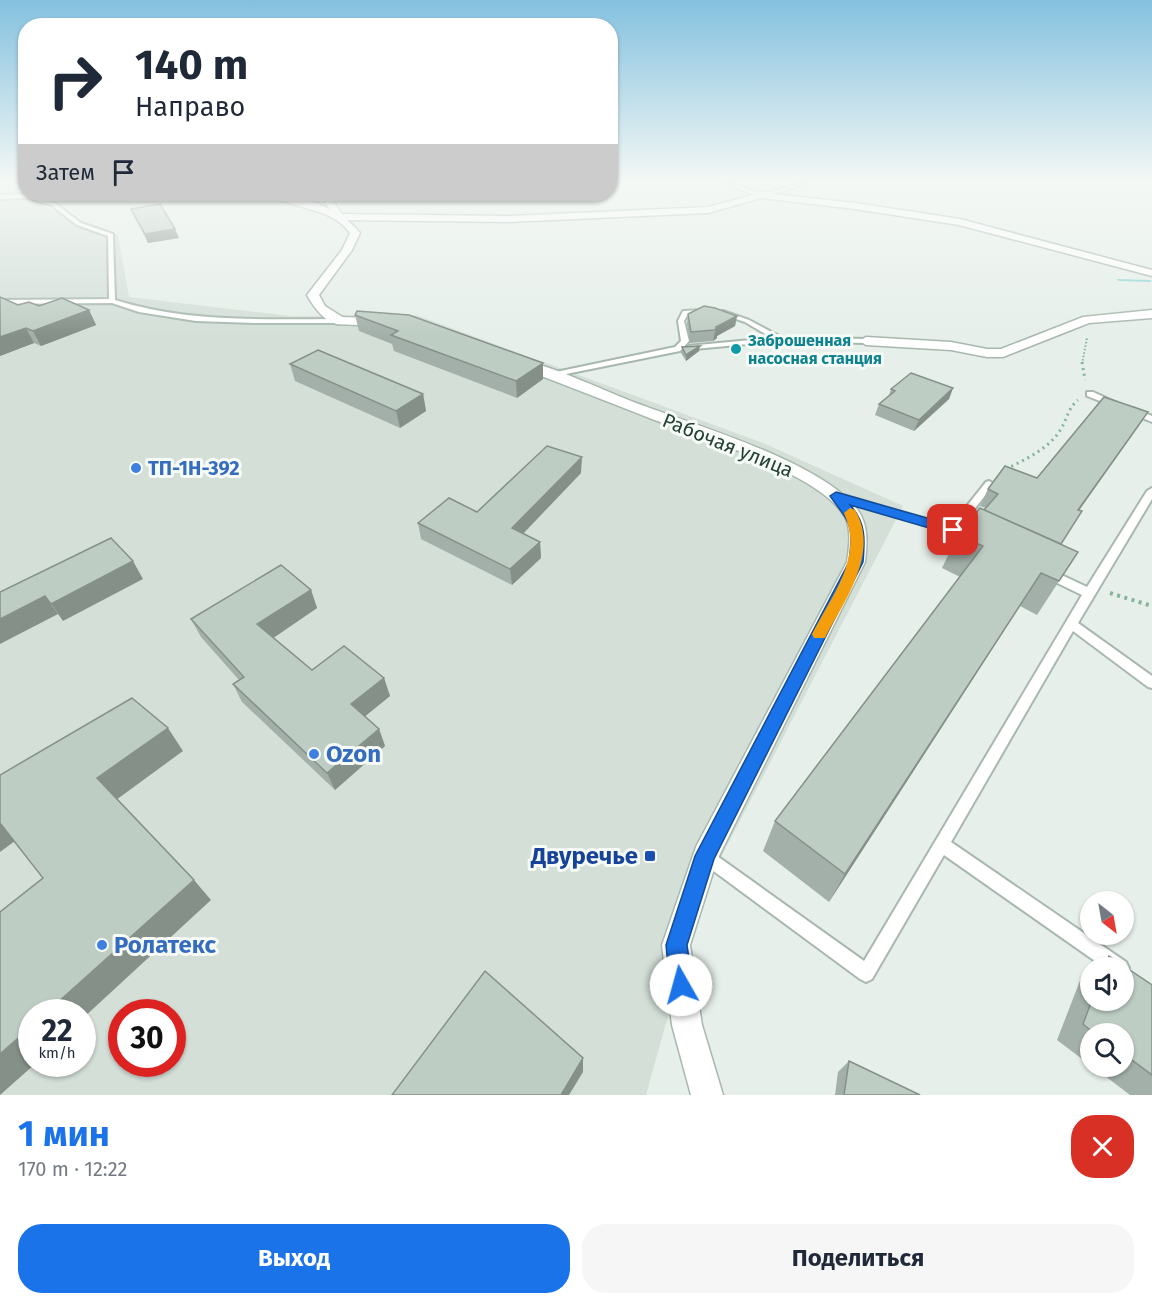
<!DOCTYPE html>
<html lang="ru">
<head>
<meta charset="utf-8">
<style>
	body { margin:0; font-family:"Fira Sans",sans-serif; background:#f6f6f7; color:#1f2937; height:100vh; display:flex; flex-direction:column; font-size:22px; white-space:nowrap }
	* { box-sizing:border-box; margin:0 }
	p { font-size:20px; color:#747a83 }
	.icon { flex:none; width:33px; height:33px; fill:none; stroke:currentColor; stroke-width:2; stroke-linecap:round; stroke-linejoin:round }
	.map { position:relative; height:1095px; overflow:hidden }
	.sheet { display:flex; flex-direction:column; background:#fff; flex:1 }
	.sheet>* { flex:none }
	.top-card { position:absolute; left:18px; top:18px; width:600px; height:183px; border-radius:24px; box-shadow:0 2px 4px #0004; background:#fff; color:#1f2937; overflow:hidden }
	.needle { width:39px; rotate:149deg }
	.controls { position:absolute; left:1080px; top:891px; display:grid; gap:12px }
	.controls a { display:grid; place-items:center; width:54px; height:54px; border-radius:50%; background:#fff; box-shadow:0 2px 4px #0004; font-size:30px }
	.speed { position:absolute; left:18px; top:999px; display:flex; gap:12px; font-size:30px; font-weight:700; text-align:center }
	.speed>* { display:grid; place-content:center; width:78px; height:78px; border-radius:50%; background:#fff; box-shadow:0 2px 4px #0004; line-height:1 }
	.speed small { font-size:15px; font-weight:400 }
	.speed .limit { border:9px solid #d22; background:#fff; color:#111 }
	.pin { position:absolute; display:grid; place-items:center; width:51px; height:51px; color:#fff; margin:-26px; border-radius:12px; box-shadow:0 3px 9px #0006 }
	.me { position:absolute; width:66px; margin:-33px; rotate:353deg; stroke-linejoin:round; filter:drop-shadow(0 0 4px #0008) }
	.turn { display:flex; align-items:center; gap:21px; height:126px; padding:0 18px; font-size:27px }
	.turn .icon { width:78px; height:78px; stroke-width:2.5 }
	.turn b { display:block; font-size:42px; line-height:51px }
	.then { display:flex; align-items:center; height:57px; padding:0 18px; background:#0003; gap:12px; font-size:22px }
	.round { display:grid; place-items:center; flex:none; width:63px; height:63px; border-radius:24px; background:#f6f6f7 }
	.summary { display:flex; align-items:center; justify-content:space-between; height:102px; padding:0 18px }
	h1 { font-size:36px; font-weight:700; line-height:45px; color:#1a73e8 }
	.primary-button { display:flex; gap:12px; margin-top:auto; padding:12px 18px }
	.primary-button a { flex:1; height:69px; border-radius:24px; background:#1a73e8; color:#fff; font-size:24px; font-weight:700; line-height:69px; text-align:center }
	.primary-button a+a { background:#f6f6f7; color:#1f2937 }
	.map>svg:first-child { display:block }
	.built { fill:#d4dfd8; fill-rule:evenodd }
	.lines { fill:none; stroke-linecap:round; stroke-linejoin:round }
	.stream { fill:#8ed4d1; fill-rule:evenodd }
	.service-casing { stroke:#a8b8af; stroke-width:4 }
	.minor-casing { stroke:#a8b8af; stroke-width:3 }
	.tertiary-casing { stroke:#a8b8af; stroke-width:3 }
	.path-far2 { stroke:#86b39c; stroke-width:2; stroke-dasharray:1.5 2; stroke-linecap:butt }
	.path-far1 { stroke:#86b39c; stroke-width:3; stroke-dasharray:2 4; stroke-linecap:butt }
	.path { stroke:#86b39c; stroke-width:4; stroke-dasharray:3 4.5; stroke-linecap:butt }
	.service { fill:#fff; fill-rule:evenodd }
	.minor { fill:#fff; fill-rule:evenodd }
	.tertiary { fill:#fff; fill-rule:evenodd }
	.wall { fill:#a3b0a9 }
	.shaded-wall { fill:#859089 }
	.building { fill:#becdc4; stroke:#859089; stroke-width:1.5 }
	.route { fill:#1a73e8; stroke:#114b97; stroke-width:1.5 }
	.slow { fill:#f59e0b }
	.culture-dot { fill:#0f9aa8; stroke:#f7fbf8; stroke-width:2 }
	.shop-dot { fill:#3f7fe0; stroke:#f7fbf8; stroke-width:2 }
	.transit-dot { fill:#1a4fb4; stroke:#f7fbf8; stroke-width:2 }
	.labels { text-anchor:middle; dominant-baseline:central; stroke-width:6; stroke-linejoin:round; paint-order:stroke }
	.far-culture-label { font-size:16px; font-weight:bold; fill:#0d838f; stroke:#f7fbf8; text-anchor:start }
	.street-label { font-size:20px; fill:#244234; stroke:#f7fbf8 }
	.shop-label { font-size:20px; font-weight:bold; fill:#366cbe; stroke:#f7fbf8; text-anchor:start }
	.near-shop-label { font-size:24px; font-weight:bold; fill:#366cbe; stroke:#f7fbf8; text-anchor:start }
	.near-transit-label { font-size:24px; font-weight:bold; fill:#164399; stroke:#f7fbf8; text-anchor:end }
</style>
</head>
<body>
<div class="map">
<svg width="1152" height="1095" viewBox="0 0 1152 1095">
	<rect width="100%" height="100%" fill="#e6efe9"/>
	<!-- built -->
	<path class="built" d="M 8,193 L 118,235 L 129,297 L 291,316 L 416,315 L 763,443 L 903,506 L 702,894 L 646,1095 L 0,1095 L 0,194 ZM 32,1012 L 82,1012 L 82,1064 L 32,1064 ZM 122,1012 L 172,1012 L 172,1064 L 122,1064 Z"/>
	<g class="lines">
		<!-- stream -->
		<polygon class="stream" points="1117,279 1150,280 1152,281 1150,282 1119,281 1117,280"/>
		<!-- service casing -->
		<g class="service-casing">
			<g id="service">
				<path d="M 27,194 L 55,203 L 81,223 L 113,234 L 115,300 C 189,323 264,319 340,319 L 343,321 L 340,323 L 254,323 L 196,321 L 139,312 L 112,303 L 0,304 L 0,300 L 109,299 L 108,236 L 77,225 L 51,205 L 27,198 L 0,199 L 0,195 Z"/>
				<polygon points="704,310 707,312 706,313 688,314 684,321 689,341 680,351 551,377 547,375 551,373 675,347 681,341 678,321 683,311"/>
				<polygon points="723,311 749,320 781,337 866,339 870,341 866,343 780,341 684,350 684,346 687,346 772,338 745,322 721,314 721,312"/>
				<polygon points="1087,392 1093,392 1117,403 1116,405 1110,405 1087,396"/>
				<polygon points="1133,408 1152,416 1152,422 1130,413 1130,409"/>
				<polygon points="989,481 994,484 959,529 976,537 977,539 976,541 972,542 949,532 833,498 831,496 836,493 951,526 986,482"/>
				<polygon points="1152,488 1152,499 1078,623 1152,676 1152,688 1148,687 1073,631 951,842 1126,962 1129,968 1126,974 1124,975 1124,968 1105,968 944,855 872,979 866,982 860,979 700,861 697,856 700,851 705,848 710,851 864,961 1082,595 1045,577 1044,574 1045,571 1053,571 1087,587 1147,491"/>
			</g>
		</g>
		<!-- minor casing -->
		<g class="minor-casing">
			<g id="minor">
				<path d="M 725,183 C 739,183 749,192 762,192 C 775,193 793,183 809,183 L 773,194 L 855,203 L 960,219 L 1152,270 L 1152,276 L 959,225 L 855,209 L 761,198 L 708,213 L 509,222 L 339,220 L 336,219 L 320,194 L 328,194 L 342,214 L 509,216 L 708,207 L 753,195 Z"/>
				<polygon points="1152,310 1152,318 1089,323 1003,357 987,357 951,350 866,345 860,341 866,337 951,342 987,349 1001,349 1083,317"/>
				<polygon points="340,317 379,318 385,322 379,326 336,324 334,321"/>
				<path d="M 520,359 C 559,369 598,388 636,403 C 694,425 820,461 857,509 C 869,525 867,544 865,562 L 717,860 L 690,945 L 702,1025 L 723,1095 L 691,1095 L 672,1025 L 662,945 L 696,847 L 847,562 C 849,548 852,530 845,517 C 820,473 699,437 652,419 C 606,401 561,383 515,366 L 513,363 Z"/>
			</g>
		</g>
		<!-- tertiary casing -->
		<g class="tertiary-casing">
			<path id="tertiary" d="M 270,194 C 296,191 344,211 360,233 L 352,250 L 319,295 L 325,306 L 344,318 L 344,324 C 328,327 314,308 307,295 L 342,250 L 350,233 C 331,206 294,211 270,194 Z"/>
		</g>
		<!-- path-far2 -->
		<polyline class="path-far2" points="1082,364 1087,338"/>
		<!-- path-far1 -->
		<g class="path-far1">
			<polyline points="1082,362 1085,380"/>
			<path d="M 1006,469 C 1026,459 1049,449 1061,429 C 1067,419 1068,408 1078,400"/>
		</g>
		<!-- path -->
		<polyline class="path" points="1110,593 1152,606"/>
		<!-- service -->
		<use href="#service" class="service"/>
		<!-- minor -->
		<use href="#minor" class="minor"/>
		<!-- tertiary -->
		<use href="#tertiary" class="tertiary"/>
	</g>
	<!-- wall -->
	<g class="wall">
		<polygon points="131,209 179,238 148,243 135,218"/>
		<polygon points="0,297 18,305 89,310 96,325 41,346 34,343 0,356"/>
		<polygon points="688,314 737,316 735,326 717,336 717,338 713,341 690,343 687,324"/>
		<polygon points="355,315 543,363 543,379 517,398 394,351 392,344 359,331"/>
		<polygon points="682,347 699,351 686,361 681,353"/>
		<polygon points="290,364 423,394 426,411 400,428 295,381"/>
		<polygon points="953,388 949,399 914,431 875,415 879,404 889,395 891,389"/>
		<polygon points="1148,412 1138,427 1079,510 1061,544 1078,552 1037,615 1020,606 829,902 763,851 775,821 960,577 942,568 958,535 986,508 980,506 988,489 1037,478"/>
		<polygon points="581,473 523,534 540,542 541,558 512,585 421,539 418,523 477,512"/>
		<polygon points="311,590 317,608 273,638 312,670 384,678 390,696 365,716 379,729 385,746 335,790 242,702 233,684 239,680 201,637 191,619"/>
		<polygon points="1109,956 1152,985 1152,1095 1130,1095 1092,1066 1124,1066 1124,1034 1090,1034 1090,1065 1057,1040 1083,973 1090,968 1090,1000 1124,1000 1124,968 1092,968"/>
		<polygon points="849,1061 920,1095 835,1095 838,1072"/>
	</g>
	<!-- shaded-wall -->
	<g class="shaded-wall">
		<polygon points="175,229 179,238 148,243 145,234"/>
		<polygon points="89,310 96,325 41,346 33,331"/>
		<polygon points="737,316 735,326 717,336 717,338 713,341 716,327"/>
		<polygon points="26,328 34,343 0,356 0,337"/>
		<polygon points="700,346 699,351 686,361 686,355"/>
		<polygon points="543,363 543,379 517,398 516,381"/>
		<polygon points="953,388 949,399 914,431 919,420"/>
		<polygon points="423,394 426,411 400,428 396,411"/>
		<polygon points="1148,412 1138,427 1068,526 1078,510"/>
		<polygon points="582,457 581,473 513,544 512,528"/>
		<polygon points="540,542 541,558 512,585 510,569"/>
		<polygon points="133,561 143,579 63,621 51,604"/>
		<polygon points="1041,573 1020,606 829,902 845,874"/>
		<polygon points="311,590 317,608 266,643 257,624"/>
		<polygon points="45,596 58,614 0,644 0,619"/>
		<polygon points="384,678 390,696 358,722 351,704"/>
		<polygon points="168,728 183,751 116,800 97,778"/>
		<polygon points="379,729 385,746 335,790 327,773"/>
		<polygon points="0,821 19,838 0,852"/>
		<polygon points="194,880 211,900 82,1019 82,1012 47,1012"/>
		<polygon points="32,1026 32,1064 35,1064 0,1095 0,1054"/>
		<polygon points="583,1058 583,1072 569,1095 561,1095"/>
	</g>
	<!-- building -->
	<g class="building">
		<polygon points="160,204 175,229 145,234 131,209"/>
		<polygon points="0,297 18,305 29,302 39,306 62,298 89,310 33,331 26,328 0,337"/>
		<polygon points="704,306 715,308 737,316 716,327 718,328 714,330 691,332 688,314"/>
		<polygon points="357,311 409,315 543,363 516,381 391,335 398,331 355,315"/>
		<polygon points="700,346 686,355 682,347"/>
		<polygon points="318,350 423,394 396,411 290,364"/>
		<polygon points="911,373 953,388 919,420 879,404 895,391 891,389"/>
		<polygon points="1104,397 1148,412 1078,510 1082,511 1061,544 984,510 998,494 988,489 1005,466 1037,478"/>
		<polygon points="547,446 582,457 512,528 540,542 510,569 418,523 449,498 477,512"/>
		<polygon points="980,508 1078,552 1059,581 1041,573 845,874 775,821 983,546 958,535"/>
		<polygon points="111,538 133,561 51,604 45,596 0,619 0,592"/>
		<polygon points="281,565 311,590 257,624 312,670 344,646 384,678 351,704 379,729 327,773 233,684 244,677 191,619"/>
		<polygon points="132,698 168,728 97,778 194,880 47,1012 32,1012 32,1026 0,1054 0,912 43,878 0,823 0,775"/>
		<polygon points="1109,956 1152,985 1152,1075 1124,1054 1124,1034 1095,1034 1083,1024 1092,1000 1124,1000 1124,968 1105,968"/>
		<polygon points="485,971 583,1058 561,1095 392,1095"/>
		<polygon points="849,1061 920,1095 844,1095"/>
	</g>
	<!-- sky -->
	<linearGradient id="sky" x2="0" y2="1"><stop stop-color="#84c1df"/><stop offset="0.54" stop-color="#f4f8f5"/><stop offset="1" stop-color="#f4f8f5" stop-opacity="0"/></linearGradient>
	<rect width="1152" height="336" fill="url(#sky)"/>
	<!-- route -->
	<path class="route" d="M 836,492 L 958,527 L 960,530 L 953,535 L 850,505 C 866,522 865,540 863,562 L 714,859 L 687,945 L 693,985 L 689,993 L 681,996 L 673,993 L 670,985 L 666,945 L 695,856 L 849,562 C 854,524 851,525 830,496 Z"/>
	<!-- slow -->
	<path class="slow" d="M 850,508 L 855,510 C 880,552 845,600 825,638 L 814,638 L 812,634 C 832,595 864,557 844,513 Z"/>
	<!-- markers -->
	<circle class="culture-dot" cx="736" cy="349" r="6"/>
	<g class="shop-dot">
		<circle cx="136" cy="468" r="6"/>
		<circle cx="314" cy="754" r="6"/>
		<circle cx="102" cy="945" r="6"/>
	</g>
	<rect class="transit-dot" x="644" y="850" width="12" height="12" rx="3"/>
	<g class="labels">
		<!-- far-culture labels -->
		<g class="far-culture-label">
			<text x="748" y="340">Заброшенная<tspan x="748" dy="18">насосная станция</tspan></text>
		</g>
		<!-- street labels -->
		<g class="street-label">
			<text transform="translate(728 445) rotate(22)">Рабочая улица</text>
		</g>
		<!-- shop labels -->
		<g class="shop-label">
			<text x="148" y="468">ТП-1Н-392</text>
		</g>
		<!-- near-shop labels -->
		<g class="near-shop-label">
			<text x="326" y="754">Ozon</text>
			<text x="114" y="945">Ролатекс</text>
		</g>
		<!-- near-transit labels -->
		<g class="near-transit-label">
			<text x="638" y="856">Двуречье</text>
		</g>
	</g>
</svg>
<div class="controls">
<a><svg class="needle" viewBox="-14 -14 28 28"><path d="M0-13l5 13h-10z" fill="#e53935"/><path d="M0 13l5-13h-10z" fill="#747a83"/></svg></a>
<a><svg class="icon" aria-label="sound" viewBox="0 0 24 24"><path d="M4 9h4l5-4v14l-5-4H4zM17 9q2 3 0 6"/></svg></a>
<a><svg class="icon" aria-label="search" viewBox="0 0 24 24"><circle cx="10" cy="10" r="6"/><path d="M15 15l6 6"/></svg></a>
</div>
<div class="speed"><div>22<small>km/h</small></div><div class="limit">30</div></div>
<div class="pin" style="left:953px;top:530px;background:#d93025"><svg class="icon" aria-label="arrive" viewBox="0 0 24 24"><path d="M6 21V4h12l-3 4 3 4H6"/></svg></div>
<svg class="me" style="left:681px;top:985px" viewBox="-20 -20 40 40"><circle r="19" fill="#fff"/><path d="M0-13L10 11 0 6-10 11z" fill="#1a73e8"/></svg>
<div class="top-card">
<div class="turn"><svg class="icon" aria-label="right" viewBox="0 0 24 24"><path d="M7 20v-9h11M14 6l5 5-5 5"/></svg><div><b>140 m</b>Направо</div></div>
<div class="then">Затем<svg class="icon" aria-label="arrive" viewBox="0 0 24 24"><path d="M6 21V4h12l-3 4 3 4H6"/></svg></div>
</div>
</div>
<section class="sheet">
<div class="summary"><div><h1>1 мин</h1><p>170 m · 12:22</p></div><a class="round" style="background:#d93025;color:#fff"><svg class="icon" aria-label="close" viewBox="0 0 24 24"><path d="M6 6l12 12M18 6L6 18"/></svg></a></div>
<div class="primary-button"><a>Выход</a><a>Поделиться</a></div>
</section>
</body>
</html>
